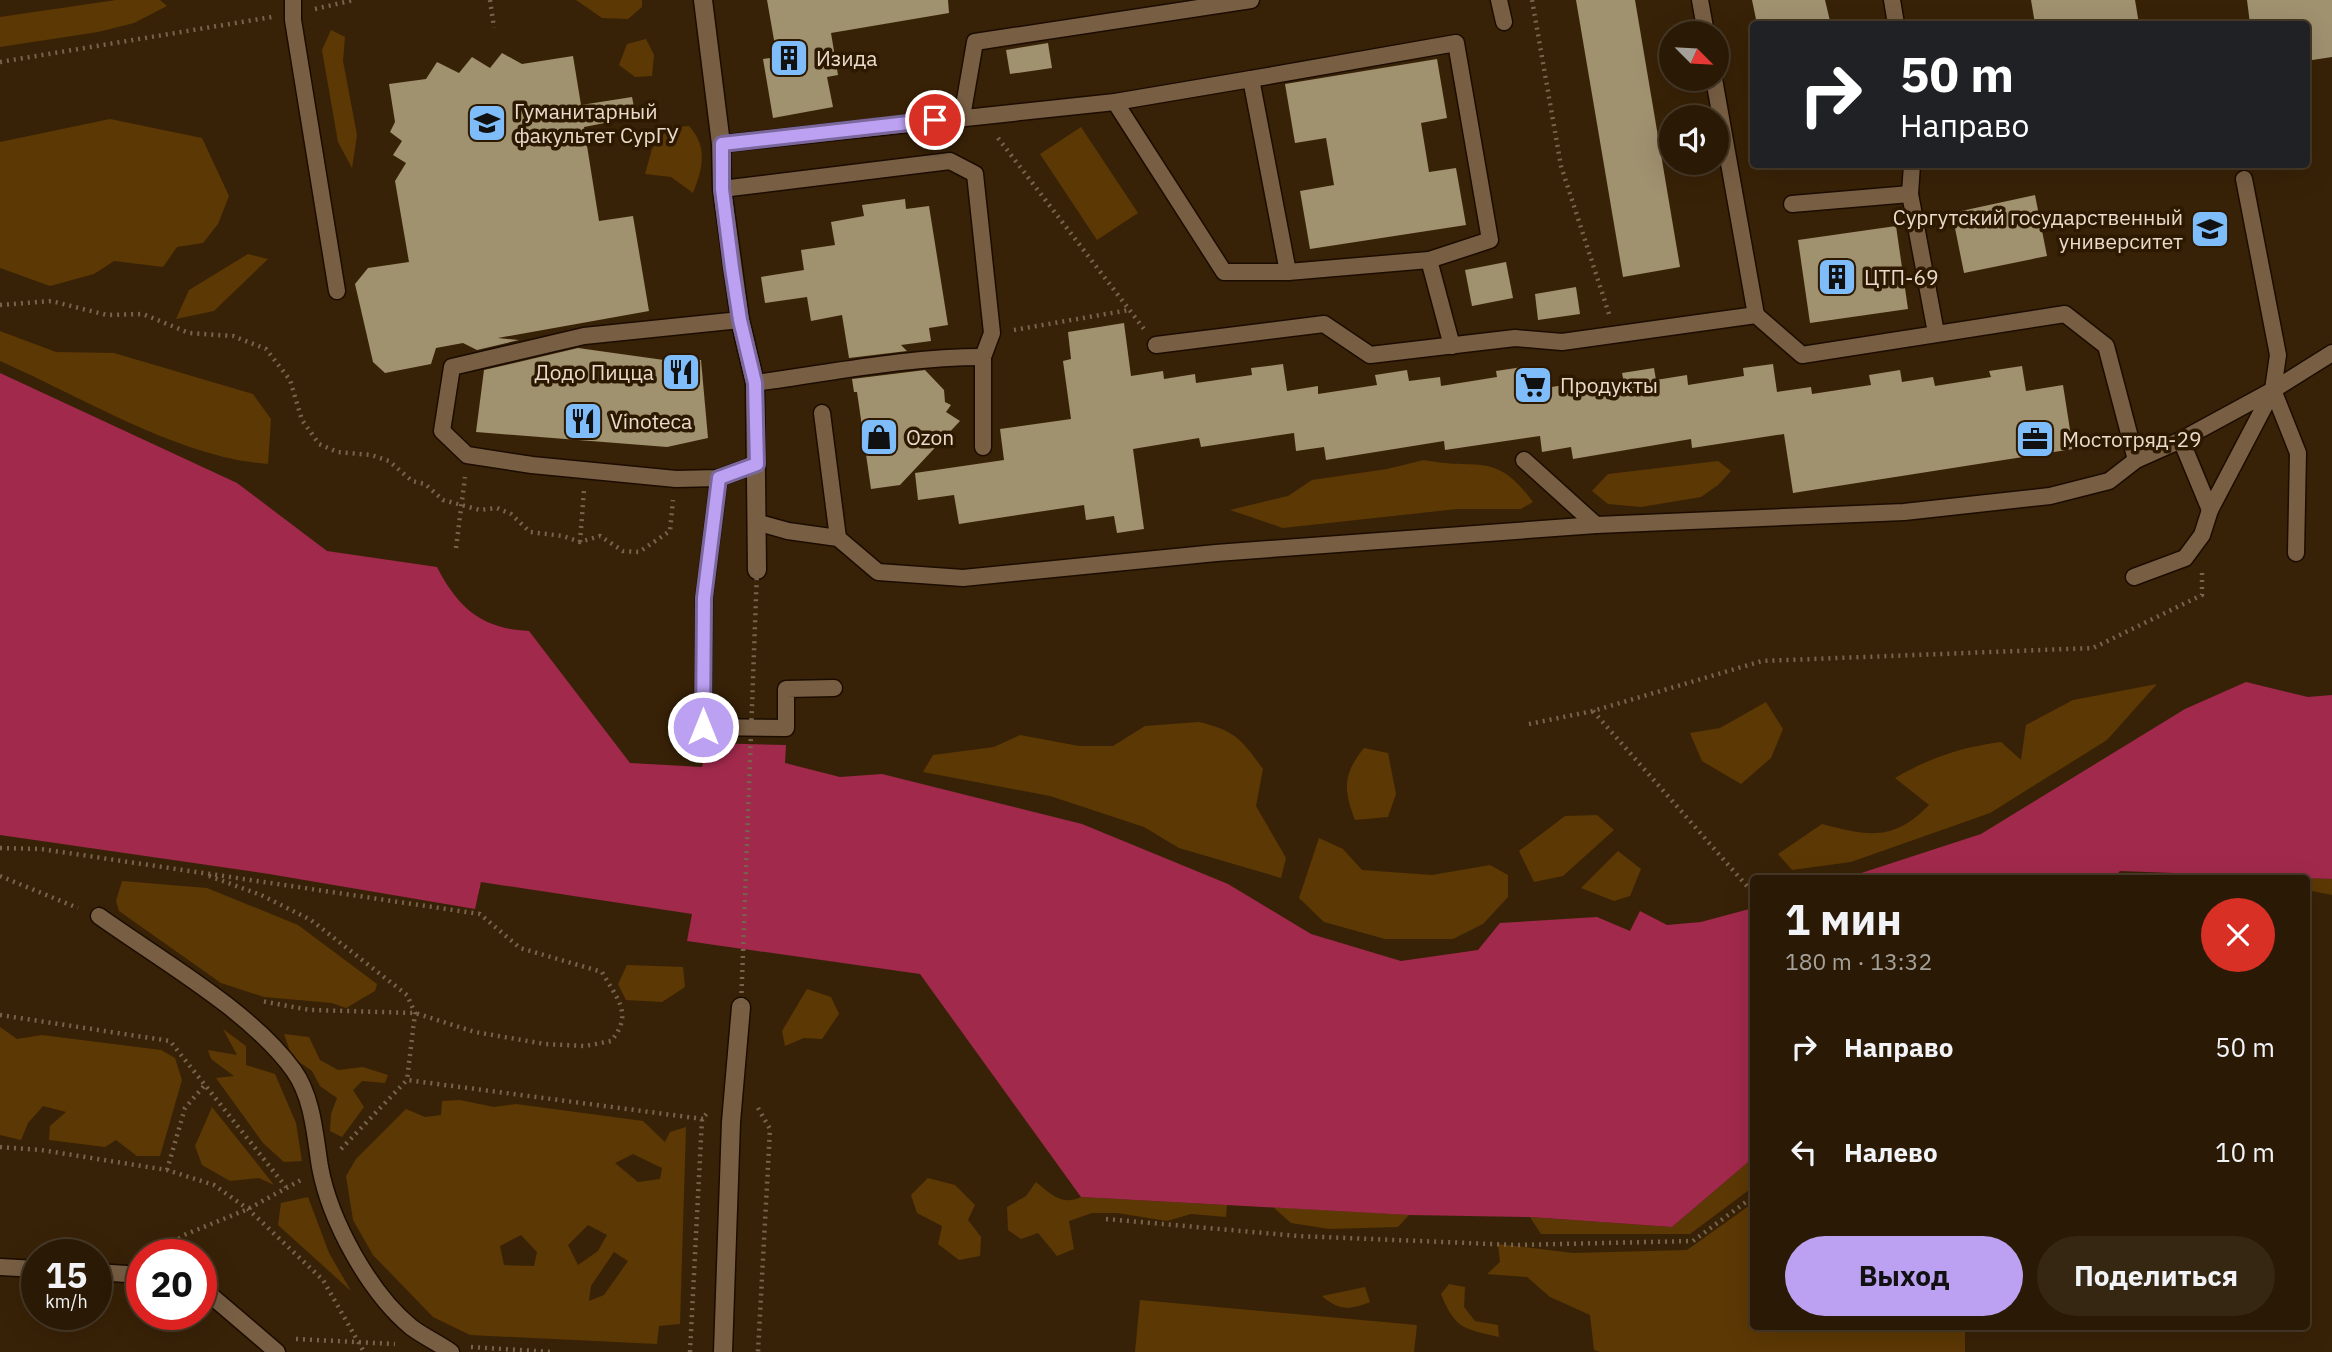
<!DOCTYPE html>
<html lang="ru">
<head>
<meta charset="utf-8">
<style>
	body { margin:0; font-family:"IBM Plex Sans",sans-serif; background:#362713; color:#f1f3f6; height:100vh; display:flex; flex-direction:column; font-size:26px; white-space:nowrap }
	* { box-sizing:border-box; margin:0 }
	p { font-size:23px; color:#a5a19a }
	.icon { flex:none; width:38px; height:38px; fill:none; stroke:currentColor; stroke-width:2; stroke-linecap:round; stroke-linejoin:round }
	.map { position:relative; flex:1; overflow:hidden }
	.panel { position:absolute; left:1750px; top:875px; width:560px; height:455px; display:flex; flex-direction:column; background:#2a1a05; border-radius:7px; box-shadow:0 7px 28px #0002,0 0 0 2px #463827 }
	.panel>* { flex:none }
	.banner { position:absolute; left:1750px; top:21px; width:560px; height:147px; border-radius:7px; box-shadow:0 7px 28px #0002,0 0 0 2px #463827; background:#202124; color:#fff; overflow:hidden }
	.needle { width:46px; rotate:114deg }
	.controls { position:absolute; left:1659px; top:21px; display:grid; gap:14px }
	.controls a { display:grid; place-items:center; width:70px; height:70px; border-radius:50%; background:#2a1a05; box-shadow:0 7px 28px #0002,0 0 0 2px #463827; font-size:35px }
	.speed { position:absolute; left:21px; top:1239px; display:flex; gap:14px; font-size:35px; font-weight:700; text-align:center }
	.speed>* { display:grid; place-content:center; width:91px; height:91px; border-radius:50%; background:#2a1a05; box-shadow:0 7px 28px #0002,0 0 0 2px #463827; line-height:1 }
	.speed small { font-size:18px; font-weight:400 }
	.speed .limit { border:10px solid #d22; background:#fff; color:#111 }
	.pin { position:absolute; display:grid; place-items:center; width:60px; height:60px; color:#fff; margin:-30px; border:4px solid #fff; border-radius:50%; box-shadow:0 2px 7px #0007 }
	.me { position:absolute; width:77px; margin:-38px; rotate:0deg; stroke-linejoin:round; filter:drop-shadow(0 0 5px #0008) }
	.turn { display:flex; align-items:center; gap:24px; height:147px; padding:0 35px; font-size:32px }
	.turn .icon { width:91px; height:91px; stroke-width:2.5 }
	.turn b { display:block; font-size:49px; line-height:60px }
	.round { display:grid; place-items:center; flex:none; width:74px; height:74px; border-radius:37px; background:#362713 }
	.headline { display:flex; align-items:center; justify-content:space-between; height:119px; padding:0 35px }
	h1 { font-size:42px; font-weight:700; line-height:52px }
	.button { display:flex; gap:14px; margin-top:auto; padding:14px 35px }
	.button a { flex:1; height:80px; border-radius:42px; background:#bca0f2; color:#111; font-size:28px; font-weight:700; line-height:80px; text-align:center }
	.button a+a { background:#362713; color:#f1f3f6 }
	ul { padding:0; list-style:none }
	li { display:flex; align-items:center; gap:21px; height:105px; padding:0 35px }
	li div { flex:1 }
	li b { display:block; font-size:26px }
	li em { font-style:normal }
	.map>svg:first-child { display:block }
	.green { fill:#5c3804; fill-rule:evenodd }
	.water { fill:#a1294c }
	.building { fill:#a0916f }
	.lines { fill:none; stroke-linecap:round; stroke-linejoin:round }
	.service-casing { stroke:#1c0c00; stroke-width:19 }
	.minor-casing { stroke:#1c0c00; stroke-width:21 }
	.path { stroke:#77644d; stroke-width:4.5; stroke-dasharray:2 5; stroke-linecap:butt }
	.service { stroke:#785f44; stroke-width:16 }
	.minor { stroke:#785f44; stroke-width:18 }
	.path-bridge { stroke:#77644d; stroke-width:4.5; stroke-dasharray:2 5; stroke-linecap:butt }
	.route-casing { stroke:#7a689d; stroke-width:18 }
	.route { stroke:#bca0f2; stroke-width:12 }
	.labels { text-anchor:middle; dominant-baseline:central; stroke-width:7; stroke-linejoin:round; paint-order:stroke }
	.poi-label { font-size:21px; fill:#eadbcc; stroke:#2d1800; text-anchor:start }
</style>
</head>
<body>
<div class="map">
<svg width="2332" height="1352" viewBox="0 0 2332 1352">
	<rect width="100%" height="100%" fill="#382207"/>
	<!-- green -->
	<g class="green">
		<polygon points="116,0 160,0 167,6 134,23 98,32 0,47 0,17"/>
		<polygon points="576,0 642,0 642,7 628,19 602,18"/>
		<polygon points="331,30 345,37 343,61 357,135 352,168 338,142 322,50"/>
		<polygon points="646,39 654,55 652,76 635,77 619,65 627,44"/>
		<polygon points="110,119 202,138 229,196 218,224 203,243 177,247 163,267 114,261 94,274 50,286 0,268 0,142"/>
		<path d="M 689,126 C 708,147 703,168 693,193 L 671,177 L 645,174 L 652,149 L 669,128 Z"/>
		<polygon points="1081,127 1138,213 1097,240 1040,154"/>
		<polygon points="248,254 268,259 214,311 176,319 189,290"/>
		<path d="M 0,331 L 56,352 L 114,353 L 253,394 L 271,419 L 268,464 C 180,458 82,397 0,361 Z"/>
		<path d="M 1424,460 C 1479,471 1495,450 1533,502 L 1521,509 L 1457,509 L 1283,528 L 1230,510 L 1288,496 L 1312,480 L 1387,469 Z"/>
		<polygon points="1718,461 1731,471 1718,485 1701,497 1641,507 1608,504 1592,491 1608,474"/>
		<path d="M 2157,684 L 2107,740 L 1990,813 L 1851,862 L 1792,870 L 1778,854 L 1822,824 C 1868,836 1893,842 1929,805 L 1895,778 C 1929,758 1962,747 2001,742 L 2021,760 L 2026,725 L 2073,700 Z"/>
		<polygon points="1766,702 1783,729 1771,758 1741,784 1702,761 1690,733 1720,728"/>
		<path d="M 1199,722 C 1236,731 1241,739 1263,769 L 1256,806 L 1286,858 L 1281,878 L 1179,848 L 1144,827 L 1050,796 L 923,772 L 933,755 L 994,747 L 1020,735 L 1079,746 L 1113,746 L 1145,726 Z"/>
		<path d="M 1364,748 L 1388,753 L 1396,794 L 1388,817 L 1355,820 C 1343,789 1343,774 1364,748 Z"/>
		<polygon points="1597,815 1614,830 1563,876 1534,882 1519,851 1565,816"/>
		<polygon points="1319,838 1343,849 1362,870 1432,875 1490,865 1508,875 1508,897 1483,924 1453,939 1385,939 1324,922 1299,898"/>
		<polygon points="1618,851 1641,869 1630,896 1614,901 1581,888"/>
		<polygon points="2228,874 2332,879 2332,895 2307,890 2306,878 2227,878"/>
		<polygon points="122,881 207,888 298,925 377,984 375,991 346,1008 332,1003 264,997 221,983 119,911 116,901"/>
		<polygon points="627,965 683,967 685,987 662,1002 626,1000 618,984"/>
		<polygon points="807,989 831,997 839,1014 822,1039 804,1038 785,1046 782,1031"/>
		<polygon points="0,1027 17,1039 42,1035 161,1050 175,1058 182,1080 160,1156 137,1156 116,1140 105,1147 49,1140 50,1126 66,1112 43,1106 28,1123 21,1140 0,1135"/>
		<polygon points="223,1029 246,1046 246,1065 275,1074 296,1123 302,1161 284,1162 263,1143 216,1078 234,1076 211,1059 208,1050 237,1055"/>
		<polygon points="284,1034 309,1037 320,1060 338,1070 363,1067 388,1075 385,1083 362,1081 353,1090 364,1107 342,1137 330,1131 331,1114 337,1098 320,1086 312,1071 292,1057"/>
		<path d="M 460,1100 L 494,1107 L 516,1104 L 643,1121 L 665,1142 L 670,1132 L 686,1127 L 680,1324 L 659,1326 L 657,1344 L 470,1335 L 433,1317 L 373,1255 L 353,1220 L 346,1176 L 356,1159 L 406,1109 L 425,1117 L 441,1115 L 442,1101 ZM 633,1154 L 662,1168 L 660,1179 L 638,1182 L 615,1163 ZM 588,1225 L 607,1235 L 598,1251 L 578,1265 L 568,1245 ZM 521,1235 L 537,1252 L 534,1266 L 504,1265 L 500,1246 ZM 614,1252 L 628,1261 L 604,1295 L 589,1301 L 591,1286 Z"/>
		<polygon points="212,1107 274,1185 259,1178 230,1181 202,1165 195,1146"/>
		<polygon points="1753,1158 1753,1187 1690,1234 1541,1234 1530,1217 1672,1227"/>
		<polygon points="928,1178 955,1185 975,1205 968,1220 981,1237 980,1256 959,1260 938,1244 942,1226 917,1213 911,1195"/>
		<path d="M 1036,1182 C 1051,1194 1061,1206 1081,1197 L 1227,1205 L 1226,1217 L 1191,1214 L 1167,1221 L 1117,1213 L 1092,1213 L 1069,1221 L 1074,1249 L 1057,1256 L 1038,1233 L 1021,1239 L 1008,1230 L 1007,1207 L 1026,1196 Z"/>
		<polygon points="308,1197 329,1253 351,1291 278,1225 281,1203"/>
		<polygon points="1753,1203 1754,1326 1965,1327 1965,1352 1600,1352 1594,1350 1590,1315 1550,1297 1527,1277 1487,1274 1500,1262 1498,1244 1573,1253 1687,1250"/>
		<polygon points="1273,1207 1409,1215 1398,1227 1329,1229 1291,1223"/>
		<path d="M 1449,1284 L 1465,1287 L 1464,1307 L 1475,1321 L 1498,1325 L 1499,1337 C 1464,1329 1455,1329 1441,1294 Z"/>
		<path d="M 1365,1287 L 1370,1302 C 1350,1310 1339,1311 1322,1296 Z"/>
		<polygon points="1140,1300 1417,1325 1414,1352 1135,1352"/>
	</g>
	<!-- water -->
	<g class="water">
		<path d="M 0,373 L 237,483 L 327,551 L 437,567 C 458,608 482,629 529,631 L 630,763 L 702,767 L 708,743 L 786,745 L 785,763 L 840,777 L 882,774 L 1082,824 L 1228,884 L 1311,934 L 1401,961 L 1478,950 L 1500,923 L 1597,917 L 1630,931 L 1640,911 L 1667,925 L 1701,922 L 1753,908 L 1753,1158 L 1672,1227 L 1530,1217 L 1409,1215 L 1081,1197 L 920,974 L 687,941 L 692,914 L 481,882 L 475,909 L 269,874 L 0,835 Z"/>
		<polygon points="2246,682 2308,697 2332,695 2332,879 2120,871 2114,878 1846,878 1981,834 2185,709"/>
	</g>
	<!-- building -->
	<g class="building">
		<polygon points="767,0 948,0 949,13 831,33 838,75 827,77 833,107 773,118 763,59 777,57"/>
		<polygon points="1576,0 1635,0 1680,267 1623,277"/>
		<polygon points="1752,0 1825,0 1830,21 1812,24 1757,24"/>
		<polygon points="2031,0 2135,0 2139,24 2035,24"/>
		<polygon points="2247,0 2332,0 2332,57 2306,61 2306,24 2250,24"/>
		<polygon points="1048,43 1052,68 1010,74 1006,50"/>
		<polygon points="502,53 522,64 573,56 581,105 632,97 636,117 584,127 599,221 633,216 649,311 498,338 519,340 477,350 463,343 436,348 431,364 385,373 373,362 355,284 368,268 409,262 395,181 406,163 393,155 402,141 390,132 395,122 389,84 426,79 437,62 459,73 472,57 490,68"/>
		<polygon points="1437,59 1447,118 1421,123 1429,172 1456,168 1466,225 1310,249 1300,191 1334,185 1326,138 1295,143 1285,84"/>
		<polygon points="2035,195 2047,256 1964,273 1952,213"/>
		<polygon points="905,199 906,209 929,206 948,325 929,328 931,341 901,345 907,351 849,358 842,315 811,321 807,297 765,303 761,277 804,270 801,250 835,245 831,222 864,216 862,205"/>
		<polygon points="1896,226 1908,309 1810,323 1798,240"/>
		<polygon points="1506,262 1513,298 1472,306 1465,270"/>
		<polygon points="1576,287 1580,314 1538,320 1535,294"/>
		<polygon points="1124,323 1131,376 1163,371 1164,379 1195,374 1196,383 1252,375 1251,368 1283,364 1287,391 1318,386 1318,394 1377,385 1375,375 1407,370 1409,381 1440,377 1441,386 1497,377 1496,371 1529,366 1533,390 1564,385 1565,392 1624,383 1622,373 1654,368 1656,380 1687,375 1688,385 1744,376 1743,368 1773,364 1777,392 1811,387 1812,394 1871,385 1869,375 1900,370 1902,382 1933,377 1935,386 1991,377 1989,371 2022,366 2026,391 2063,385 2073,449 1793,493 1784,434 1692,448 1691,439 1573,459 1571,447 1542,452 1540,436 1445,450 1444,441 1326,460 1324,447 1296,451 1294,433 1201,447 1199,438 1133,449 1144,529 1117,533 1114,516 1086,520 1084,505 959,524 954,495 918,500 915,473 1004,460 1000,429 1071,419 1063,361 1071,359 1068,332"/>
		<polygon points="578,348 671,361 701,360 708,438 667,447 476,432 484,370"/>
		<polygon points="925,370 944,390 945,402 951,405 946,412 960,421 900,485 871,489 857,392 854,392 852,379"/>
	</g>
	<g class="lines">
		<!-- service casing -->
		<g class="service-casing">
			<g id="service">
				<polyline points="293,0 293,20 337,291"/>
				<polyline points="1499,0 1504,22"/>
				<polyline points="1700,0 1706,33"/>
				<polyline points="1892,0 1896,24"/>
				<polyline points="1714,79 1756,315"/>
				<polyline points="1115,102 1224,272 1288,272 1429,260 1490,240 1456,43 1251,79"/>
				<polyline points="962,117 975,42 1251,0"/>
				<polyline points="721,144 1115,102 1251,79 1288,272"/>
				<polyline points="1912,164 1910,194 1936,333"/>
				<polyline points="722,189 950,161 975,174 992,333 983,357 983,447"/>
				<polyline points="1792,204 1910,194"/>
				<polyline points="1429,260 1452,346"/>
				<polyline points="740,320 584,336 452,367 442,431 467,455 532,465 676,479 719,478 757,464"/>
				<polyline points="1156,345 1324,324 1370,355 1515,338 1562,342 1756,315 1802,355 2065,314 2106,346 2136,460"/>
				<path d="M 755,383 C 830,373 906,357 983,357"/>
				<polyline points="2273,390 2298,453 2296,553"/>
				<polyline points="822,413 838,538"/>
				<polyline points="2181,440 2210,510"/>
				<polyline points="1524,460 1596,525"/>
				<polyline points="719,478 704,598 703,727 786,728 786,689 834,688"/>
				<polyline points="756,522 788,531 838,538 878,572 963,578 1216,553 1596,525 1904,512 2050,496 2109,481 2136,460 2181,440 2273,390 2332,353"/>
				<polyline points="2134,577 2185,558 2202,535 2210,510 2273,390 2278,355 2244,179"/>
				<path d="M 99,916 C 159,959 251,1011 294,1071 C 313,1098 315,1136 320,1167 C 330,1221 369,1292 411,1327 C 423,1336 438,1343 451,1352"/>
				<polyline points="0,1267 37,1269"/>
				<polyline points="96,1272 142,1275"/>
				<polyline points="201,1287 277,1352"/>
			</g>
		</g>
		<!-- minor casing -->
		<g class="minor-casing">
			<g id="minor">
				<polyline points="703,0 721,144 722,189 740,320 755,383 757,570"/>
				<polyline points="723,1352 731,1122 741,1007"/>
			</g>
		</g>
		<!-- path -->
		<g class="path">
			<polyline points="490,0 494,28"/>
			<polyline points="1532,0 1561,166 1609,314"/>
			<polyline points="315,9 354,0"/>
			<polyline points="0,62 272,17"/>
			<polyline points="998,138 1144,329"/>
			<polyline points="0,305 51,301 107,315 143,314 189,333 233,336 266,349 290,380 302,420 319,444 337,452 371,455 389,461 412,481 425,484 443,500 480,510 497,508 511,514 530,532 563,536 580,542 600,536 623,551 639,552 670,531 673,500"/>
			<polyline points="1014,330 1129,310"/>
			<polyline points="580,542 584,490"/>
			<polyline points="456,548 465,477"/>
			<polyline points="1593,711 1754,894"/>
			<polyline points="1529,724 1593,711 1762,661 2093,648 2202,595 2202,573"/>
			<path d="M 0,848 L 41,849 L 480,914 L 520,948 L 602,972 C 617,999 634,1014 611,1041 L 585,1046 L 545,1044 L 475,1032 L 415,1013 L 310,1010 L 261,1001"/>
			<polyline points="0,876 78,908"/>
			<polyline points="209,876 261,895 311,920 407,995 415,1013 407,1080"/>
			<polyline points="0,1015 170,1041 286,1187"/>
			<polyline points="758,1108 770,1129 758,1352"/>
			<polyline points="0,1147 41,1150 167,1170 214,1185 248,1209 323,1280 364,1352"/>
			<polyline points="341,1149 407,1080 703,1119"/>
			<polyline points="167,1170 185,1108 204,1086"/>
			<polyline points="1106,1219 1298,1236 1516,1245 1693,1241 1754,1196"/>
			<polyline points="156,1255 184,1235 248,1209 301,1180"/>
			<polyline points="296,1339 395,1344"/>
			<polyline points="471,1347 551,1352"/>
			<polyline points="690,1352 702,1119 708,1112"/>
		</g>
		<!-- service -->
		<use href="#service" class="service"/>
		<!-- minor -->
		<use href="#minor" class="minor"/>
		<!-- path-bridge -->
		<polyline class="path-bridge" points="741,1007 757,570"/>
	</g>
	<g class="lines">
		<!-- route casing -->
		<g class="route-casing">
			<polyline id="route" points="703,727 704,598 719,478 757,464 755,383 740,320 732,268 722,189 722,144 935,120"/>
		</g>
		<!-- route -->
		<use href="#route" class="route"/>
	</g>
	<!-- icons -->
	<defs>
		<g id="building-square" transform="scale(2.0125)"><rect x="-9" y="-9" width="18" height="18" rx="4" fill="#7ebdf9" stroke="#2d1800"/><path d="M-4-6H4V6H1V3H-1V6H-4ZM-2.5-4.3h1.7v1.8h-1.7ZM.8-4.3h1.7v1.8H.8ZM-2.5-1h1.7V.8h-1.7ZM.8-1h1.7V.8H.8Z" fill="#111"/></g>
		<g id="university-square" transform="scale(2.0125)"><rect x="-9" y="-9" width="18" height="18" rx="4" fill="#7ebdf9" stroke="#2d1800"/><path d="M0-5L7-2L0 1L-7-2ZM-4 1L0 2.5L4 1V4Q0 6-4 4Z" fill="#111"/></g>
		<g id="restaurant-square" transform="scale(2.0125)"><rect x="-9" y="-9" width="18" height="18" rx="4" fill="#7ebdf9" stroke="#2d1800"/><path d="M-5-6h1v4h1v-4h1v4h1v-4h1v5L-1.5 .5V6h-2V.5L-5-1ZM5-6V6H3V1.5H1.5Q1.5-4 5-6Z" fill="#111"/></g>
		<g id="supermarket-square" transform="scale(2.0125)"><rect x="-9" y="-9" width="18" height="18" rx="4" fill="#7ebdf9" stroke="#2d1800"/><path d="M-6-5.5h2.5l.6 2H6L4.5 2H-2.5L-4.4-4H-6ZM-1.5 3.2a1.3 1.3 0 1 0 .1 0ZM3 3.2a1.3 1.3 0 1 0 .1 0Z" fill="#111"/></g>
		<g id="shop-square" transform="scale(2.0125)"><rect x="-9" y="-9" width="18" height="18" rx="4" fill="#7ebdf9" stroke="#2d1800"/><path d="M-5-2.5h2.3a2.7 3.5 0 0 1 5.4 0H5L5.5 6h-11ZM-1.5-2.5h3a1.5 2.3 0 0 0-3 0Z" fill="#111"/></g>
		<g id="office-square" transform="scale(2.0125)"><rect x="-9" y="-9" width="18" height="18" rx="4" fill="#7ebdf9" stroke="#2d1800"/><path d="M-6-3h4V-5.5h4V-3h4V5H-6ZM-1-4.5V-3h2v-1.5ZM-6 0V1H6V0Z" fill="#111"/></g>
	</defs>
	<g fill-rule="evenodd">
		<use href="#building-square" x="789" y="58"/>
		<use href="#university-square" x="487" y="123"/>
		<use href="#university-square" x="2210" y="229"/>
		<use href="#building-square" x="1837" y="277"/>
		<use href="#restaurant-square" x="681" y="372"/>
		<use href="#supermarket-square" x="1533" y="385"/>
		<use href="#restaurant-square" x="583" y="421"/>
		<use href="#shop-square" x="879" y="437"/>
		<use href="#office-square" x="2035" y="439"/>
	</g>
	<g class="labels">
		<!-- poi labels -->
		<g class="poi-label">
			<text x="816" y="58">Изида</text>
			<text x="514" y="111">Гуманитарный<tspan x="514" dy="24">факультет СурГУ</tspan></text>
			<text x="2183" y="217" text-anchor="end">Сургутский государственный<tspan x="2183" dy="24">университет</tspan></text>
			<text x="1864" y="277">ЦТП-69</text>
			<text x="654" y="372" text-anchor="end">Додо Пицца</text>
			<text x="1560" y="385">Продукты</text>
			<text x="610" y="421">Vinoteca</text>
			<text x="906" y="437">Ozon</text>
			<text x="2062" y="439">Мостотряд-29</text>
		</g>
	</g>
</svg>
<div class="controls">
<a><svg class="needle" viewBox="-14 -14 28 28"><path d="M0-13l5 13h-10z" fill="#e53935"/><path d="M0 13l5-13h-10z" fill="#a5a19a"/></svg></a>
<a><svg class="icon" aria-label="sound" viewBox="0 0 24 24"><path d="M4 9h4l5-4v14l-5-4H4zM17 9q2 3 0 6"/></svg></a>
</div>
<div class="speed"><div>15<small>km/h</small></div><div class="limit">20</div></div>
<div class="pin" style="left:935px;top:120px;background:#d93025"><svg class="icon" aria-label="arrive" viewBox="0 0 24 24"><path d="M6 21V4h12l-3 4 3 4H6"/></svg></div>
<svg class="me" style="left:703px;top:727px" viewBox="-20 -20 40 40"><circle r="17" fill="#bca0f2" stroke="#fff" stroke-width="3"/><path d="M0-11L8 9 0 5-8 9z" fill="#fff"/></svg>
<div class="banner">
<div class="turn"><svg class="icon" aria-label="right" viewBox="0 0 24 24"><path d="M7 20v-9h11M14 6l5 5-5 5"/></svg><div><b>50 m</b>Направо</div></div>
</div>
<section class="panel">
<div class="headline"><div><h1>1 мин</h1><p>180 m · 13:32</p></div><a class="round" style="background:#d93025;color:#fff"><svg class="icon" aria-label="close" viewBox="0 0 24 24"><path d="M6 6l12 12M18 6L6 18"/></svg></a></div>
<ul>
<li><svg class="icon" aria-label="right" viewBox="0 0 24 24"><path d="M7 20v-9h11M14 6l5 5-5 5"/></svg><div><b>Направо</b></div><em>50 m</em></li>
<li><svg class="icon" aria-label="left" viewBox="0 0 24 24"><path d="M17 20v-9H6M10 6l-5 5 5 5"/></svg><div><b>Налево</b></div><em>10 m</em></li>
</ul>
<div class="button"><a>Выход</a><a>Поделиться</a></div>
</section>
</div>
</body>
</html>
